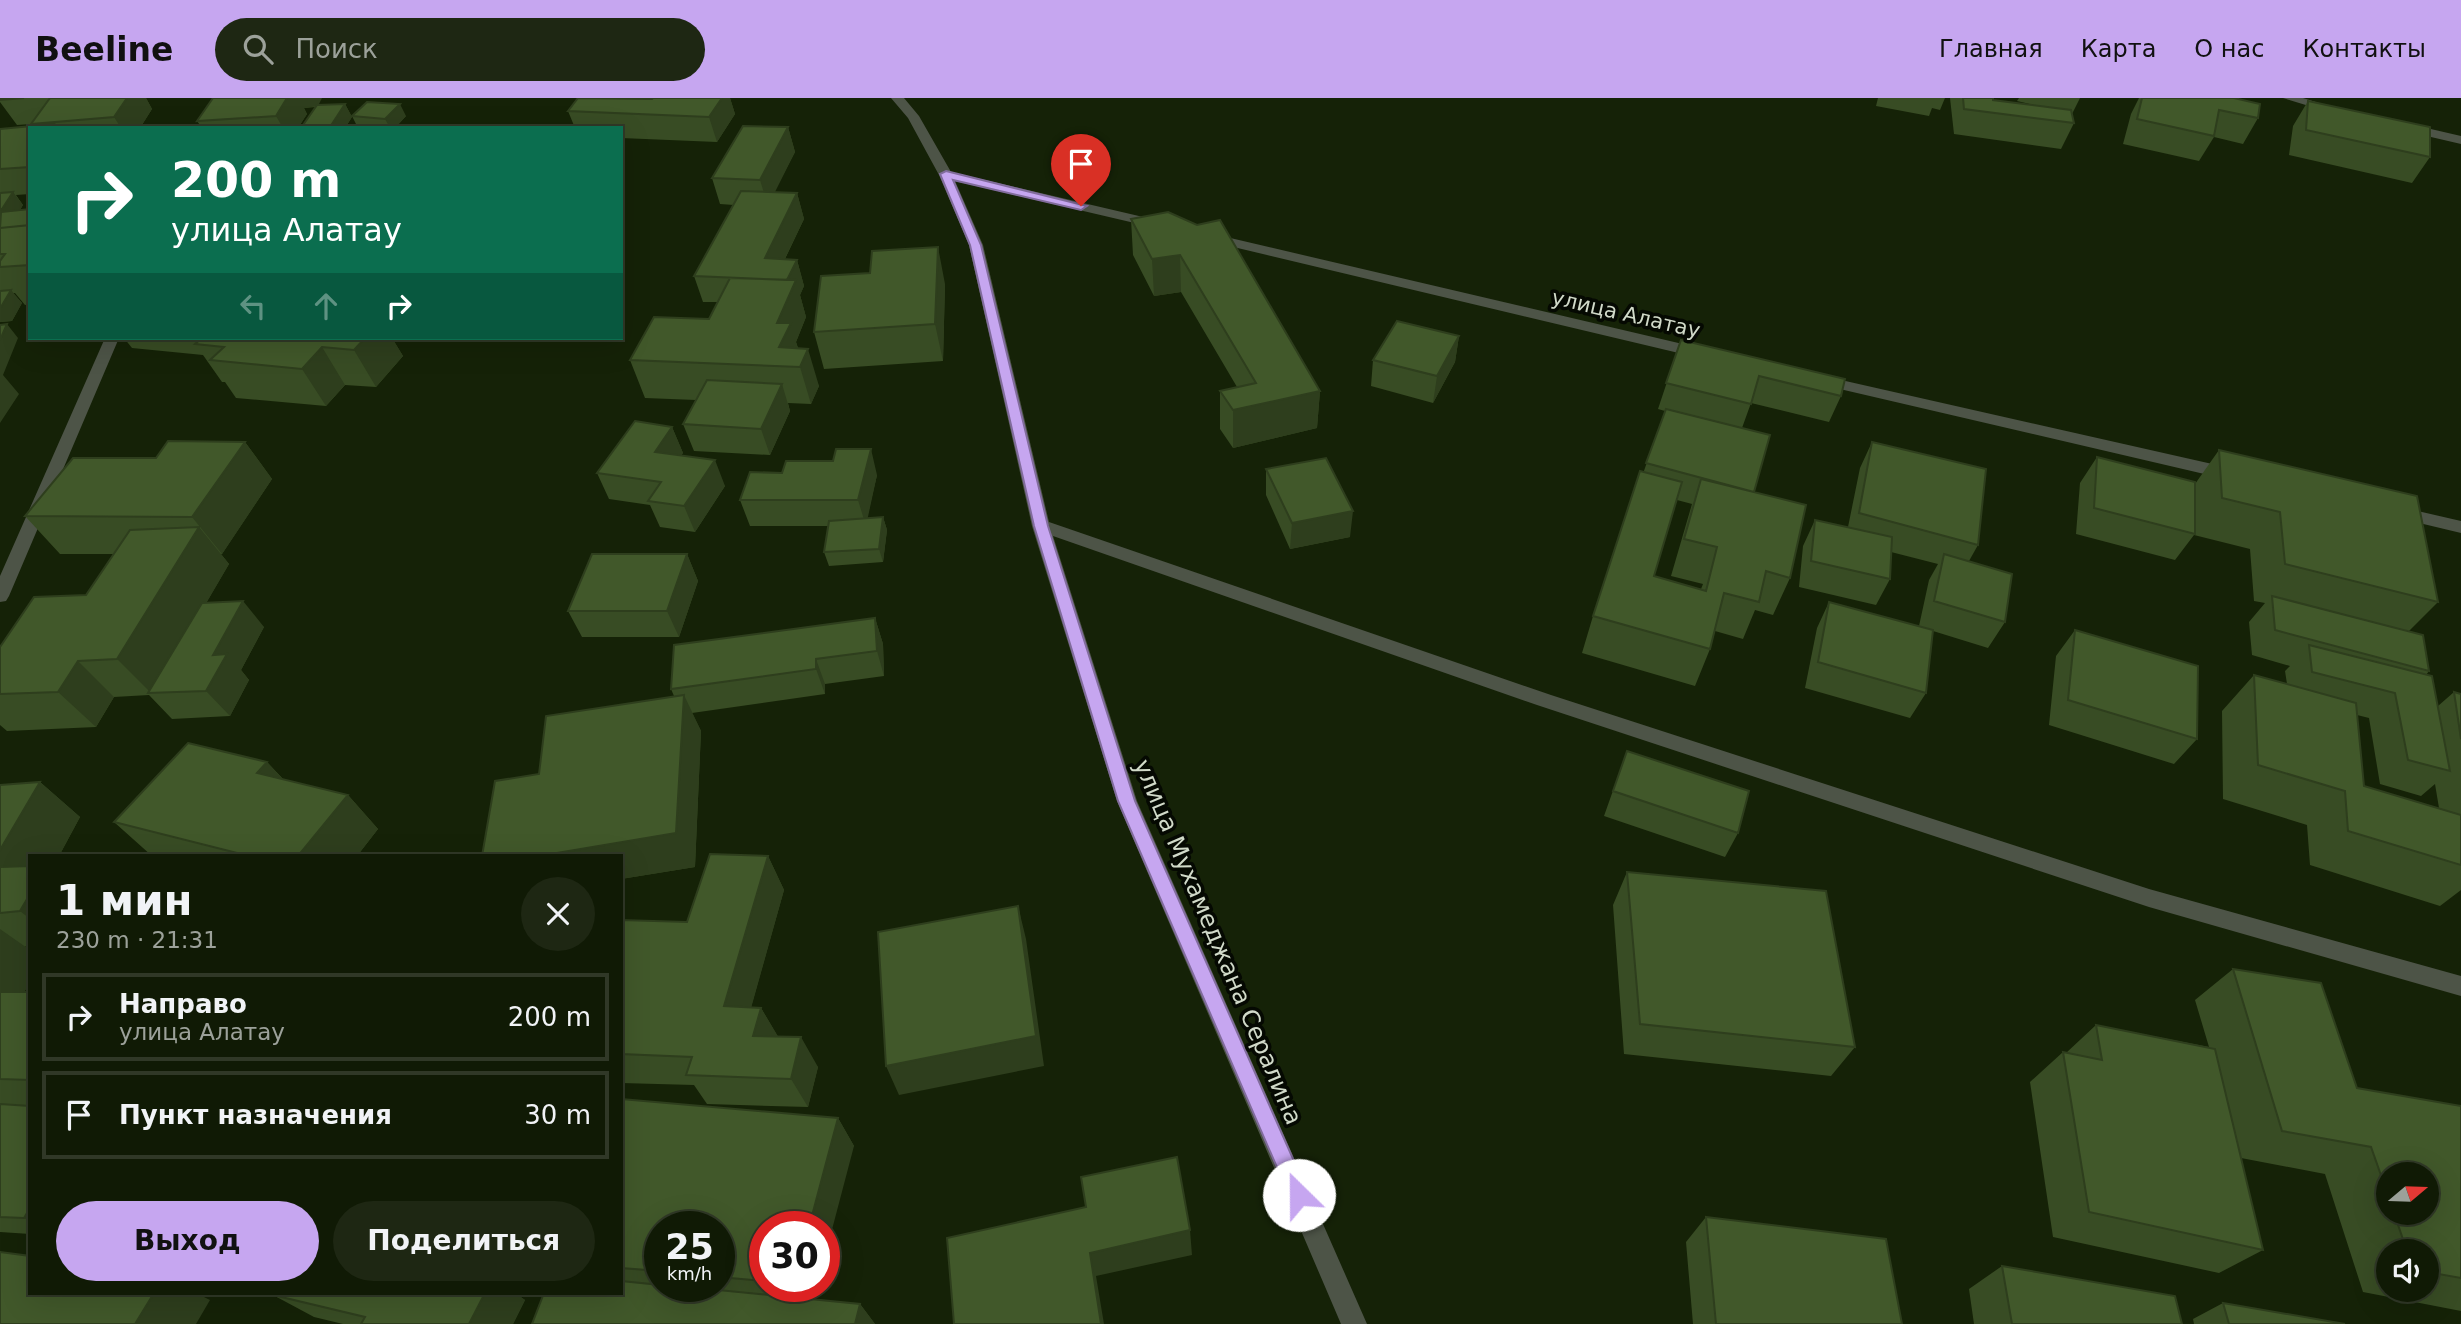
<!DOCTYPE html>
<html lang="ru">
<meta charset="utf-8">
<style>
body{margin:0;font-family:"DejaVu Sans",sans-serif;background:#1e2713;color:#f1f3f6;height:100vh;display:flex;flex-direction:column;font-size:26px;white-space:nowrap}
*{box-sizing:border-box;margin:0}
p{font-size:23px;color:#9ca19a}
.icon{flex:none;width:38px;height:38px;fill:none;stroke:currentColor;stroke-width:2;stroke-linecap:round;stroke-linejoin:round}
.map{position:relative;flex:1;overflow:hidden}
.panel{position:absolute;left:28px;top:756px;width:595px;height:441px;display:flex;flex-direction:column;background:#101a05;border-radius:0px;box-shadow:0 7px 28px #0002,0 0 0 2px #303827}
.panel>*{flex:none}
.top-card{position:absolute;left:28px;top:28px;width:595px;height:214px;border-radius:0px;box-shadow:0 7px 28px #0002,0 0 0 2px #303827;background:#0b6e4f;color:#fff;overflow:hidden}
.needle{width:46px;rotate:71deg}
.controls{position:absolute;left:2376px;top:1064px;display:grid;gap:14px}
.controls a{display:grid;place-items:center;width:63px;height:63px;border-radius:50%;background:#101a05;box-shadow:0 7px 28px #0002,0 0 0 2px #303827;font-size:35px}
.speed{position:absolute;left:644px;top:1113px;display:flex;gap:14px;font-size:35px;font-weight:700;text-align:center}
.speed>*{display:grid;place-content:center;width:91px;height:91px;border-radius:50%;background:#101a05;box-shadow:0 7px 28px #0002,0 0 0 2px #303827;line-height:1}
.speed small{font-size:18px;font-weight:400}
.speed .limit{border:10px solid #d22;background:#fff;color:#111}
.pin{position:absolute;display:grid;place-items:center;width:60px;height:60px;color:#fff;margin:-72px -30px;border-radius:50% 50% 50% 0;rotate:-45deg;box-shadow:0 0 7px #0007}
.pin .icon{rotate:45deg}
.me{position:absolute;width:77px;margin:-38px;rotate:337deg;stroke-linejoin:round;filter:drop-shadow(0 0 5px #0008)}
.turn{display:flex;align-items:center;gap:24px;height:147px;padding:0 28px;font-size:32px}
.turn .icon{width:91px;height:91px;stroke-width:2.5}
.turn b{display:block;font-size:49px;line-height:60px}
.lanes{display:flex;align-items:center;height:66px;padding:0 28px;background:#0003;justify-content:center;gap:35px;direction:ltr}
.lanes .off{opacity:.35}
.round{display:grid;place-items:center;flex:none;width:74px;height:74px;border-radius:37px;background:#1e2713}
.summary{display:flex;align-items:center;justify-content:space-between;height:119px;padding:0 28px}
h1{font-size:42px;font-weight:600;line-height:52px}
.primary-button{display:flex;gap:14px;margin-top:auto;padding:14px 28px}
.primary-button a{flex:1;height:80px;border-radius:42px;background:#c6a6f0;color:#111;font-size:28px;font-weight:600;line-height:80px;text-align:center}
.primary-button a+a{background:#1e2713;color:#f1f3f6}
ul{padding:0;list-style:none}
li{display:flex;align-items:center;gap:21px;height:88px;margin:0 14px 10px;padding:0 14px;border:4px solid #303827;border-radius:0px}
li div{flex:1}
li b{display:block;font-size:26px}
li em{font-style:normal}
header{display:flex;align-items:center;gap:42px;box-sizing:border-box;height:98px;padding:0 35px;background:#c6a6f0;color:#111}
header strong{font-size:33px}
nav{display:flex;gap:38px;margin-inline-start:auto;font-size:24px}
.search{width:490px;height:63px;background:#1e2713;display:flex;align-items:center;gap:18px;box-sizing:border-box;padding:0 24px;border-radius:38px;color:#9ca19a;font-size:26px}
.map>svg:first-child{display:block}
</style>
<header>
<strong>Beeline</strong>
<div class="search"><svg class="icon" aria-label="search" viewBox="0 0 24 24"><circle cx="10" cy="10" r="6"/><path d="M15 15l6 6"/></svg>Поиск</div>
<nav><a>Главная</a><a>Карта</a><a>О нас</a><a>Контакты</a></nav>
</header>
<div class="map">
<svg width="2461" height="1226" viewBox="0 0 2461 1226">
<rect width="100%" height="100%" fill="#152207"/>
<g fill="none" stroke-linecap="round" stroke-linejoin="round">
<!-- minor -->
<path fill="#4d5447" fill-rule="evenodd" d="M891,0H904L919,18L951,74L1156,122L1163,126L1156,130L955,83L983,147L1049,424L1551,597L2149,791L2461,878V898L2149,809L1537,607L1053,438L1137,703L1367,1226H1341L1117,703L1032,428L969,147L939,77L908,20Z
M2283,0H2303L2338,11L2332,15Z
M2405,25L2461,38V46L2401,32L2399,29Z
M1209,135L1704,251L1712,256L1704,261L1204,142V136Z
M105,240H119L9,498L6,503L0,504V478Z
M1819,277L2230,370L2238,376L2230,382L1814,285L1811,282L1814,279Z
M2396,408L2461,423V435L2390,418L2388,414L2390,410Z"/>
</g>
<!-- wall -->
<path fill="#384c24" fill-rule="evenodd" d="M0,0H146L152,11L140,30H30V96L16,97L23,107L20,112L30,111V206L25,207L15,195H13L22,205L12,223L0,224V31L32,28L31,26L17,27L0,4Z
M578,0H730L735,16L717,44L621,40V30H575L568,13Z
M1878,0H1945L1940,12L1932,10L1929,18L1876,8Z
M1950,0H1993V2L2034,7L2017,3L2019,0H2080L2072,16L2074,25L2061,51L1954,36Z
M2139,0H2234L2258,20L2243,46L2214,39L2199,63L2123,46L2131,16Z
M2308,3L2430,59L2412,85L2289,57L2293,28Z
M345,6L352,19L345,30H301L316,9L304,10L307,16L298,30H202L197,23L319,7Z
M352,18H406L395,30H358Z
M788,29L795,54L774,94L797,95L804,121L785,161L797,162L804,188L800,197L806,219L796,244L798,250L819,288L811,306L788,305L790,313L770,357L694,353L683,326L696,302L645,300L630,262L709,221L718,204H703L694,178L734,107L720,106L712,80Z
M1168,114L1320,293L1317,330L1233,350L1220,331V293L1237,289L1181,194L1154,198L1133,157L1131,121Z
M945,186L943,263L824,271L814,234Z
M1459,238L1455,264L1433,305L1371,288L1373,262Z
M124,240H392L403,258L376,289L345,287L326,308L236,300L225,284H222L203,257L132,250Z
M1681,242L1841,298L1829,324L1751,305L1742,330L1754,394L1790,480L1773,517L1755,512L1743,541L1715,533L1710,551L1695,588L1582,555L1593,518L1665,313L1658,311ZM1677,402L1692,406L1671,478L1703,486L1701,491L1654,478Z
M672,329L683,355L681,357L725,388L695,434L660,429L650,407L609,401L597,375Z
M245,344L272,381L222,456H221L229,466L206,505L264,529L241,572L249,582L230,618L172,621L149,597L114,599L96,629L7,633L0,627V549L86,497L114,456H60L25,418L156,360Z
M1872,344L1978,447L1969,463L2005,524L1988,550L1933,533L1926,595L1910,620L1805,590L1817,530L1829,504L1919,528L1929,482L1938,466L1891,454L1890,481L1876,507L1799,489L1803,448L1815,422L1848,429L1860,370Z
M2219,352L2438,504L2408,534L2429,573L2426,577L2438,608L2454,594L2461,596V792L2440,808L2310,767L2307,727L2223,701L2222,613L2254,577L2287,586L2285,573L2290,568L2252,557L2249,524L2265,505L2254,503L2250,451L2194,437L2175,462L2076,436L2080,385L2097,359L2195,386ZM2357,617L2369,620L2380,686L2421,698L2435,686L2439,710L2364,688Z
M1266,371L1350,439L1290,451L1266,397Z
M877,377L867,420L883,419L887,432L883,464L829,468L824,454L828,428H750L740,402Z
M687,456L698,483L679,539H582L568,513Z
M875,520L883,546L884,578L825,586V596L692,615L701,633L695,769L621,781V758L539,676L674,598L671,591Z
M2075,532L2197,641L2174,666L2049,627L2056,558Z
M1627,653L1738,735L1725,759L1604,718Z
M267,664L284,682L348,697L378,731L357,758H152L114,724Z
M40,684L80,719L59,758H30V848H25L30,852V885L24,894H30V1136L0,1134V687Z
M768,758L784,792L751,909L761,910L778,939L818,969L808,1009L707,1006L694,987L621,985V822L687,824Z
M1627,774L1855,949L1831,978L1624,956L1613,807Z
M2233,871L2357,990L2461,1008V1213L2363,1194L2325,1076L2241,1060L2263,1152L2219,1175L2053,1139L2030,984L2063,954L2066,955L2096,927L2209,949L2195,902ZM2389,1076L2427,1115H2389ZM2389,1153H2427V1192H2389Z
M621,1001L838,1020L854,1048L765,1129V1188H818L814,1201L860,1206L875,1226H532L621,1195ZM660,1129H719V1188H660Z
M1706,1119L1902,1226H1693L1686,1144Z
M2002,1168L2182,1226H1974L1969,1191Z
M274,1195H515L525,1202L513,1226H343L314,1219L273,1197Z
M2223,1205L2345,1226H2194L2193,1221Z"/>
<!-- shaded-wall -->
<path fill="#2e3e1d" d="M127,0H146L152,11L140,30H121L114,19Z
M254,0H322L318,8L304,10L307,16L298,30H283L276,18Z
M722,0H730L735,16L717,44L709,19Z
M345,6L352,19L345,30H330Z
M400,6L406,18L395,30H390L385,21Z
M788,29L795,54L768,108L760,82Z
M13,94L23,107L12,124L0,126V111Z
M797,95L804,121L775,181L765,160Z
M938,149L945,186L943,263L935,226Z
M1180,157L1181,194L1154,198L1152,161Z
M797,162L804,188L800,197L806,219L796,244L802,263L779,249L777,225L787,182Z
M11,192L22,205L12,223L0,224V209Z
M7,226L18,240L3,277L19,296L0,325V242Z
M1459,238L1455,264L1433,305L1437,278Z
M365,240H392L403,258L376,289L354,252Z
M322,249L345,287L326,308L302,271Z
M808,251L819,288L811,306L800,269Z
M782,286L790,313L770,357L761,331Z
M1320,293L1317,330L1233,350V312Z
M672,329L683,355L666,380L655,354Z
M245,344L272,381L222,456L192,419Z
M871,351L877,377L866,428L858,402Z
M715,362L725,388L695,434L684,408Z
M1353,413L1350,439L1290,451L1292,425Z
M883,419L887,432L883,464L879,451Z
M199,429L229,466L154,595H151L117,561Z
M687,456L698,483L679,539L667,513Z
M243,503L264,529L241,572L249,582L230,618L206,593L213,557Z
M875,520L883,546L884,578L877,553Z
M816,561L825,586V596L816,571Z
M78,563L114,599L96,629L58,594Z
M684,597L701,633L695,769L621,781V758H539Z
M267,664L299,699L257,675Z
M40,684L80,719L59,758H30V821L20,813L0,778V752Z
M348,697L378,731L357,758H298Z
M768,758L784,792L743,939L724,908Z
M1018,808L1026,841L1044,968L899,997L886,968Z
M0,831L30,852V885L5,925L0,921Z
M761,910L779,940L753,938Z
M801,939L818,969L808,1009L791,981Z
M838,1020L854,1048L824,1162V1129H809Z
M30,1110V1123L24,1120Z
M1190,1132L1192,1157L1096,1178L1104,1226H1101L1090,1155Z
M796,1188H818L812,1208Z
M154,1195H196L210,1202L196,1226H135Z
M485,1195H515L525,1202L513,1226H469Z
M860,1206L875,1226H855Z"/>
<!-- building -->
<path fill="#41582a" stroke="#2e3e1d" stroke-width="2" d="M0,0H24L0,2Z
M50,0H127L114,19L31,26Z
M213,0H287L276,18L197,23Z
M578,0L652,1L653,0H722L709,19L568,13Z
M1963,0H1993V2L2071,12L2074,25L1964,11Z
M2142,0H2234L2260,6L2258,20L2219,12L2214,38L2137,21Z
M2308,3L2430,29V59L2306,32Z
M367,4L400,6L385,21L352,18Z
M345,6L330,29L301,30L317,7Z
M54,26L52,30H30V69L0,71V31Z
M108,28L107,30H88Z
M743,28L788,29L760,82L712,80Z
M741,93L797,95L765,160L797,162L787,182L694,178Z
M13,94L2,111H0V95Z
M30,111V127L0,130L1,114Z
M1168,114L1197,127L1220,122L1320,293L1233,312L1220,293L1256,285L1180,157L1152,161L1131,121Z
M30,127V167L0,169V163L5,156H0V130Z
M938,149L935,226L814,234L821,178L870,175L872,153Z
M730,180L796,182L777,225H791L779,249L808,251L800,269L630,262L654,219L709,221Z
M11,192L1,209H0V193Z
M1397,223L1459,238L1437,278L1373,262Z
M7,226L0,242V227Z
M202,240H365L354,252L322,249L302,271L210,262L224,249L195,246Z
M1681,242L1845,281L1841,298L1759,278L1751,306L1666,285Z
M707,282L782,286L761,331L683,326Z
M1666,311L1770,337L1754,394L1646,365Z
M635,323L672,329L655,354L715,362L684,408L648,403L661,384L597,375Z
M168,343L245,344L192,419L25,418L73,360H156Z
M1872,344L1986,371L1978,447L1859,415Z
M836,351H871L858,402H740L750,374L782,375L786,363H833Z
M2219,352L2417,398L2438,504L2285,466L2280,414L2222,400Z
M2097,359L2195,384V436L2094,410Z
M1326,360L1353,413L1292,425L1266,371Z
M1640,373L1682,384L1654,478L1706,493L1717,449L1684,441L1701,381L1806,407L1790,480L1766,473L1759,504L1724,495L1710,551L1593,518Z
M883,419L879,451L824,454L829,423Z
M1815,422L1892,439L1890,481L1811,463Z
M199,429L117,561L78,563L58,594L0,596V549L34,499L86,497L130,432Z
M592,456H687L667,513H568Z
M1944,456L2012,476L2005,524L1934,503Z
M2272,498L2423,537L2429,573L2275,532Z
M243,503L213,557L227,556L206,593L148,595L202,505Z
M1829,504L1933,532L1926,595L1818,564Z
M875,520L877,553L816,561V571L671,591L674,547Z
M2075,532L2198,568L2197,641L2068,602Z
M2309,547L2432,578L2450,673L2408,662L2395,595L2312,574Z
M2254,577L2356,605L2364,688L2461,717V767L2348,733L2345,693L2258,667Z
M2454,594L2461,596V641Z
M684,597L676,735L539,758H482L495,683L539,676L546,618Z
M188,645L267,664L257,675L348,697L298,758H249L114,724Z
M1627,653L1749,693L1738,735L1613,693Z
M40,684L0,752V687Z
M710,756L768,758L724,908L761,910L753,938L801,939L791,981L686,977L692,959L621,956V822L687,824Z
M30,768V796L20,813L0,815V769Z
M1627,774L1826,793L1855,949L1640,926Z
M1018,808L1036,938L886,968L878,834Z
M2233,871L2321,885L2357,990L2461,1008V1180L2427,1174V1153H2407L2394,1115H2427V1076H2389V1100L2371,1049L2282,1033Z
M0,894H30V982L0,981Z
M2096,927L2215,951L2263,1152L2089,1114L2063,954L2102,962Z
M621,1001L838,1020L809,1129H765V1183L719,1179V1129H660V1173L621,1170Z
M0,1006L30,1008V1110L24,1120L0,1119Z
M1177,1059L1190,1132L1090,1155L1101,1226H954L947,1140L1086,1109L1081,1079Z
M1706,1119L1886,1141L1902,1226H1716Z
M0,1154L30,1158V1195H154L135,1226H0Z
M2002,1168L2175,1198L2182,1226H2012Z
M621,1183L660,1187V1188H677L860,1206L855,1226H532L544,1195H621Z
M274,1195H485L469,1226H361L365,1219L273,1197Z
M2223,1205L2345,1226H2229Z"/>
<!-- route -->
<path fill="#c6a6f0" stroke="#816c9c" stroke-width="2" d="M946,73L1087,108L1081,112L953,82L981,147L1048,428L1135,703L1309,1097L1306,1104L1299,1107L1292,1104L1118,703L1034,428L970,147L940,76Z"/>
<g text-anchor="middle" stroke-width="7" stroke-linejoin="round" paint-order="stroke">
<!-- far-street labels -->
<g font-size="21" fill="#d1dac9" stroke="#050902">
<text transform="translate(1626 216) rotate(13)" y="7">улица Алатау</text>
</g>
<!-- street labels -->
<g font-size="24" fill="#d1dac9" stroke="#050902">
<text transform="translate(1218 844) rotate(67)" y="8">улица Мухамеджана Сералина</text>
</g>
</g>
</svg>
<div class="controls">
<a><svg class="needle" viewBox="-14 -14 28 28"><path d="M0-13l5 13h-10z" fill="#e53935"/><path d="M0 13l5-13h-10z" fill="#9ca19a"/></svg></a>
<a><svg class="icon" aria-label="sound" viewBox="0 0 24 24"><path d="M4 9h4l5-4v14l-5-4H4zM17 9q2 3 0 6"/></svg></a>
</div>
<div class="speed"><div>25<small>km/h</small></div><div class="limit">30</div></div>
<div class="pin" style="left:1081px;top:108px;background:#d93025"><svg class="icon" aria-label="arrive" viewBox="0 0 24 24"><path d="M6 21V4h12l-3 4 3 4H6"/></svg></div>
<svg class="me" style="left:1299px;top:1097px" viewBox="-20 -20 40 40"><circle r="19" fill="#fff"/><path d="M0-13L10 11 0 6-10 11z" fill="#c6a6f0"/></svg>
<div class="top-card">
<div class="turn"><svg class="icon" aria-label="right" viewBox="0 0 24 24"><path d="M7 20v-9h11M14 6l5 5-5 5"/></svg><div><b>200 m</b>улица Алатау</div></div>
<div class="lanes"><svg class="icon off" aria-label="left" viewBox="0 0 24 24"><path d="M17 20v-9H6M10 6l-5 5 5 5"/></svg><svg class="icon off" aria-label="ahead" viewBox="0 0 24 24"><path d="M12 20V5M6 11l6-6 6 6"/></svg><svg class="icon" aria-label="right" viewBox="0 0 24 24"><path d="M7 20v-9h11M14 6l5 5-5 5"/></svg></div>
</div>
<section class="panel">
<div class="summary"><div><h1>1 мин</h1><p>230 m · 21:31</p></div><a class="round"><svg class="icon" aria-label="close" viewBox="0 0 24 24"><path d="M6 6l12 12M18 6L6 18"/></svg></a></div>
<ul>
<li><svg class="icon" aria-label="right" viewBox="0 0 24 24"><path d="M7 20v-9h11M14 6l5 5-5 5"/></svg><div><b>Направо</b><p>улица Алатау</p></div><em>200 m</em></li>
<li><svg class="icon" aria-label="arrive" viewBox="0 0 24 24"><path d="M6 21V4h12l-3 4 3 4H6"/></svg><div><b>Пункт назначения</b></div><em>30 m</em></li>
</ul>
<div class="primary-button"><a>Выход</a><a>Поделиться</a></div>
</section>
</div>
